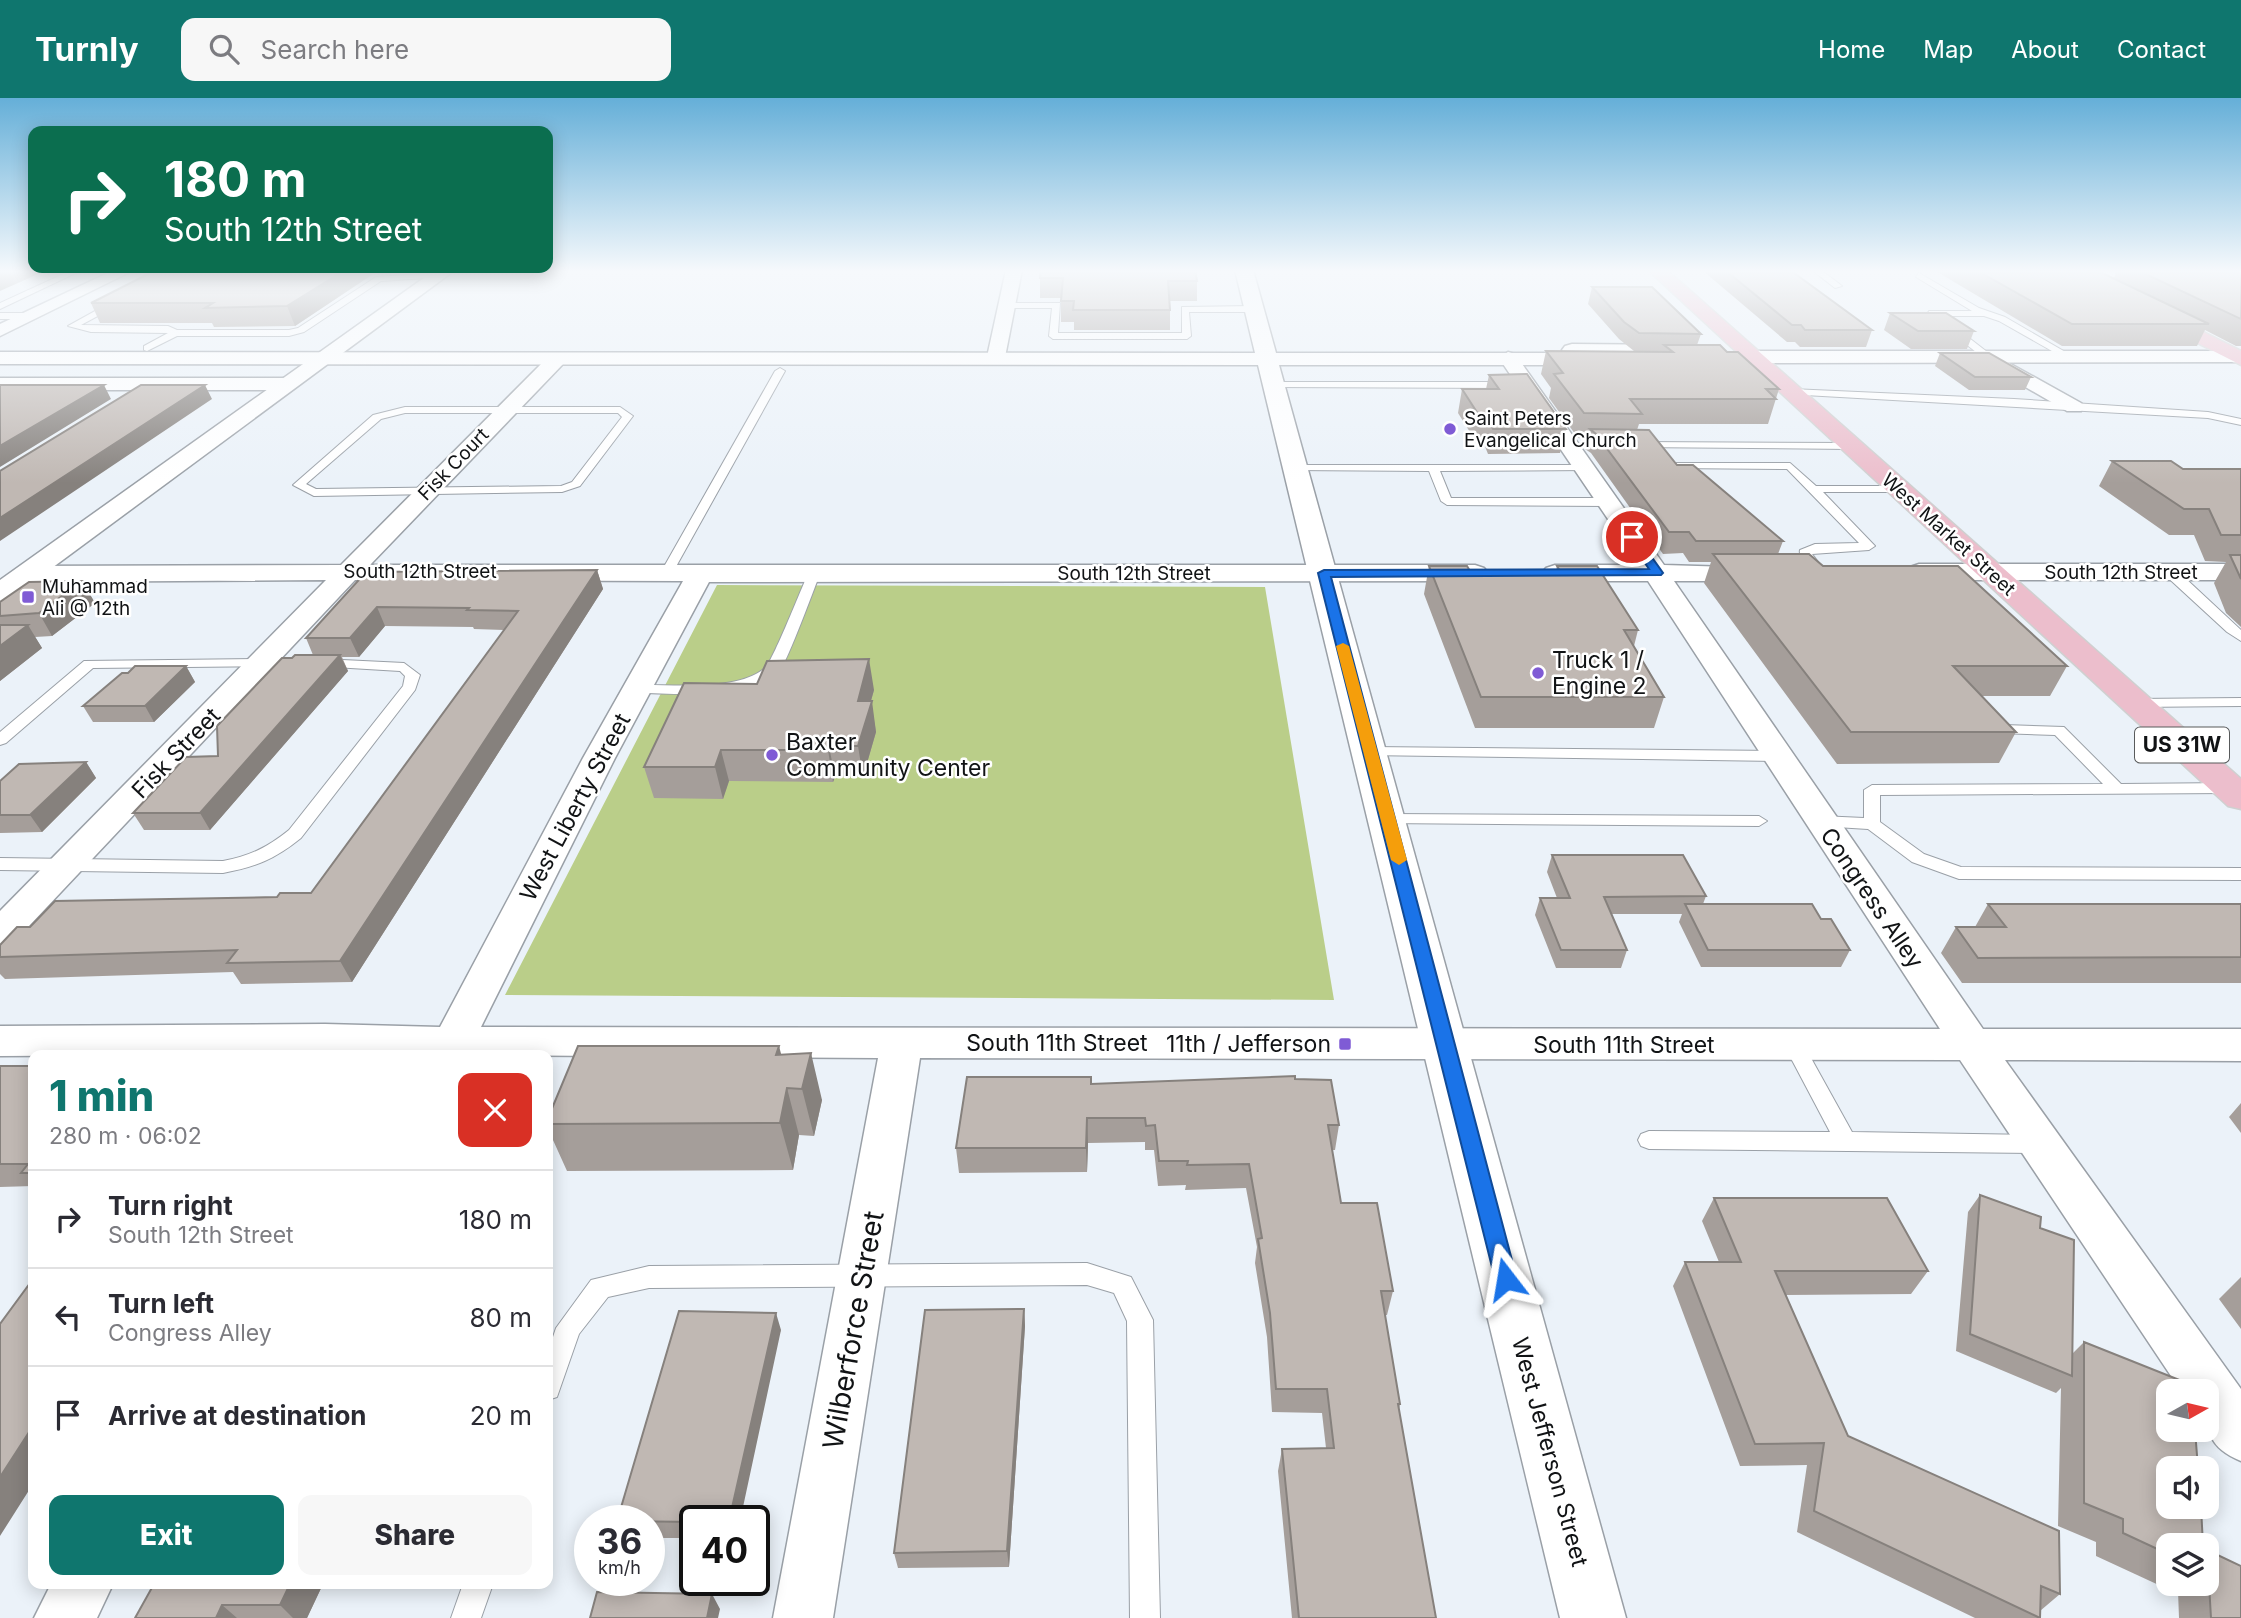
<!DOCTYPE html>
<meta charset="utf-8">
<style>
body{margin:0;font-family:Inter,sans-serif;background:#f7f7f7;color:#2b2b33;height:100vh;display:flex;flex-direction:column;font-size:26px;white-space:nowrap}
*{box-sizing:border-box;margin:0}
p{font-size:23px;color:#7c7c81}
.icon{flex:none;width:38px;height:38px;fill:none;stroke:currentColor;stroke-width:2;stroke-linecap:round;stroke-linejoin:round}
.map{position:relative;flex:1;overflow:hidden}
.side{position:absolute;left:28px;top:952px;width:525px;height:539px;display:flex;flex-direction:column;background:#fff;border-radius:14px;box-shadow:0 4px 18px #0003}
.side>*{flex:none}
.guide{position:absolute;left:28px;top:28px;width:525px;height:147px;border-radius:14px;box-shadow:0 4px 18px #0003;background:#0b6e4f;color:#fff;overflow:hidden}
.needle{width:46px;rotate:82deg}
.fabs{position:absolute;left:2156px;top:1281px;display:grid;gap:14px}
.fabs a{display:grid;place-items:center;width:63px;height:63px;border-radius:14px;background:#fff;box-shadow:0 4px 18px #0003;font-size:35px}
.speed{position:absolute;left:574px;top:1407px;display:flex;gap:14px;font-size:35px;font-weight:700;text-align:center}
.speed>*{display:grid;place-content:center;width:91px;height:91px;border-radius:50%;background:#fff;box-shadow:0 4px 18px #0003;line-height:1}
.speed small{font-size:18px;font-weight:400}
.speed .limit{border:4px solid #111;border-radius:10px;background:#fff;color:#111}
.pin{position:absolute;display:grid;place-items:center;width:60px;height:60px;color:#fff;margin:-30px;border:4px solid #fff;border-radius:50%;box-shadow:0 2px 7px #0007}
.me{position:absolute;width:77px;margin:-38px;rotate:346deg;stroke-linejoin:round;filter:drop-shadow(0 0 5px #0008)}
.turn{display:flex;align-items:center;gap:24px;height:147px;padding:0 21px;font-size:32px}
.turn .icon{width:91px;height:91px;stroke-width:2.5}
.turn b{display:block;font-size:49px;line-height:60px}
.round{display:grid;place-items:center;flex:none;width:74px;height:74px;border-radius:14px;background:#f7f7f7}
.overview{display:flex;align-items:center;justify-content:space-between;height:119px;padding:0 21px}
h1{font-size:42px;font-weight:800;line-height:52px;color:#0f766e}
.action{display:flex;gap:14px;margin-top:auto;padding:14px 21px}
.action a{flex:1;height:80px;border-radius:14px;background:#0f766e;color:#fff;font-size:28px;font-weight:800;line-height:80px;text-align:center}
.action a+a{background:#f7f7f7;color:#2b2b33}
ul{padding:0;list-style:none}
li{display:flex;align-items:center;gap:21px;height:98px;padding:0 21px;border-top:2px solid #e1e1e2}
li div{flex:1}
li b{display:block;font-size:26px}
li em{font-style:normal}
header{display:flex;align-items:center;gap:42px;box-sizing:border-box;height:98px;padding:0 35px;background:#0f766e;color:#fff}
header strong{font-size:33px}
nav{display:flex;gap:38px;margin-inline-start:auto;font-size:24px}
.search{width:490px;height:63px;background:#f7f7f7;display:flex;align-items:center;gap:18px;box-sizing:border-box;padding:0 24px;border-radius:14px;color:#7c7c81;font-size:26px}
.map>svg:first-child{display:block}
</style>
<header>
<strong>Turnly</strong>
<div class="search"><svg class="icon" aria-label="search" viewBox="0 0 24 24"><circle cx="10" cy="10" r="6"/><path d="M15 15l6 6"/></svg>Search here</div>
<nav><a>Home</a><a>Map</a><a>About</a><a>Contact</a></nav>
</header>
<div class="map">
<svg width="2241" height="1520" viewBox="0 0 2241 1520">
<rect width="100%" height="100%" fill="#ebf2f9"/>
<!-- green -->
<path fill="#bace89" d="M368,253H968L835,257L362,255Z
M717,487L1265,489L1334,902L505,897Z"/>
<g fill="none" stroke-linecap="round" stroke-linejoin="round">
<defs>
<path id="service" d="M72,172H82L0,211V205Z
M1812,172H1821L1842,188L1835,190Z
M438,175L441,179L381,183L304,234L289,238H177L147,253L144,252V248L168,235L91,234L68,228L115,202L118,207L81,227L168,228L177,232H289L298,230L376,179Z
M1919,175L1979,210L2005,219L2074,259L2066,261L1999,223L1984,218H1926L1929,213H1972L1916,179Z
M1004,205H1060L1058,235H1182V209L1254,208L1258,211L1254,214H1189L1191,238L1187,241H1053L1049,238L1052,210H1007Z
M0,215H31L35,218L31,221H0Z
M1949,229H1955L1991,257V261H1985L1949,233Z
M780,270L785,273L673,474L667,478L662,477L661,474L775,273Z
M1274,284H1508L1513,287L1508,290L1271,289V285Z
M1791,291L2014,301L2208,314L2241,321V327L2208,320L1787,296V292Z
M620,309L633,318L580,388L562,394L314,398L293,387L373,317L405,309ZM405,315H618L622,319L572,384L561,388L316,391L306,386L381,321Z
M1638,344L1851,345L1856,348L1851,351L1634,349L1633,347Z
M1677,365H1790L1816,388H1899L1905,391L1899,394H1823L1875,448L1869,452L1812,456L1825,473L1819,477C1811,475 1798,459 1800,452L1815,446L1859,445L1787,371L1673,370L1671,368Z
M1296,367H1585L1589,368V372L1440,373L1451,400H1608L1614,404L1608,408L1447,407L1441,403L1429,373L1292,372V368Z
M2170,470L2184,479L2241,532V543L2227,534L2165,477L2164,474Z
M814,472L820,476C813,493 787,566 778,575C750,603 674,595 637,595L630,591L637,587C671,586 738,594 765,570C773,563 801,491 808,476Z
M266,561L273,565L271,568L93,570L6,645L0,647V634L84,563Z
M322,561L404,565L420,577L415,592L301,740C275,761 256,769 223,775L0,772V760L223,763C250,758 268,749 289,732L403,588L405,578L400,573L317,568L315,565Z
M2241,600V608L2135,609L2128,605L2135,601Z
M2004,627L2064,629L2121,686L2230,685L2238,690L2230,695L1880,697V724L1924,756L1961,769L2241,770V782L1959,781L1912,764L1868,731L1820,728L1812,723L1820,718L1864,720V692L1872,687L2103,686L2055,637L1999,635L1996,632Z
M1371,649L1777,653L1785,658L1777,663L1365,657L1363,654Z
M1388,716L1759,718L1767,723L1759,728L1382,725L1380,721Z
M1794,939L1801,942L1852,1034L2038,1037L2046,1040L2049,1046L2046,1052L2038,1055L1649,1051L1641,1048L1638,1042L1641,1036L1649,1033L1830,1034L1784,947L1787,942Z
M1087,1165L1131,1179L1153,1222L1160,1520H1130L1127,1223L1114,1195L1087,1187L649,1190L608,1199L579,1236L557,1299L548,1302V1254L556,1230L591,1182L649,1168Z
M463,1486H493L481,1520H451Z"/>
<path id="minor" d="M114,172H134L0,238V226Z
M1006,172H1022L1005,259L996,265L987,259Z
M1508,254L1515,256L1664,467L1764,470L1768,475L1764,480L1755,483H1674L1983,931H2241V963L2005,962L2241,1291V1363C2204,1348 2207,1329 2207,1293H2181L1960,962L920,960L833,1520H773L878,960L325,956L0,958V928L325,926L440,929L583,660L683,483L355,482L13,845L0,849V813L326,482L27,484L18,481L14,476L18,471L27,468L341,467L550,257L557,255L566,261L564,265L370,467H1475L1484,470L1488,475L1484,480L1475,483L709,484L615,660L481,929L1940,931L1648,483H1555L1546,480L1542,475L1546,470L1555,467H1639L1499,260Z
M1989,254L2081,305L2084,309L2081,313H2067L1982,264L1980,260Z
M0,280H289L299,286L289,292H0Z
M1919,466H2241V482H1919L1910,479L1906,474L1910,469Z
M51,1486H113L97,1520H34Z"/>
<path id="tertiary" d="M1235,172H1253L1276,255H1564L1562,252L1565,248L1572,246L1687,247L1694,249L1697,253L1694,257L1687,259L1607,258L1608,261L1605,265L1598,267H1279L1626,1520H1560L1258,267L0,266V254L1255,255Z
M1751,253H2237L2241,254V264L1751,265L1707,266L1704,262L1707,258Z"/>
<path id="secondary" d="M435,172H455L10,501L0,504V482Z"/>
<path id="primary" d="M1648,172H1667L2241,681V711L2228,708Z
M2058,172H2080L2241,253V267L2061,176Z"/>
</defs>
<!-- service casing -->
<use href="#service" stroke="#9aa0a7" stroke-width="2"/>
<!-- minor casing -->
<use href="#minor" stroke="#9aa0a7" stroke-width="3"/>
<!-- tertiary casing -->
<use href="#tertiary" stroke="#9aa0a7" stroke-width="3"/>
<!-- secondary casing -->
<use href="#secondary" stroke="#9aa0a7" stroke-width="3"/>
<!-- primary casing -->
<use href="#primary" stroke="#cfd0d0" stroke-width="3"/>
<!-- service -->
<use href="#service" fill="#fff" fill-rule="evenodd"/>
<!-- minor -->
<use href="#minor" fill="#fff" fill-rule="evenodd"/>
<!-- tertiary -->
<use href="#tertiary" fill="#fff" fill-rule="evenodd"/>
<!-- secondary -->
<use href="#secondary" fill="#fff" fill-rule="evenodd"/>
<!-- primary -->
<use href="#primary" fill="#ecbecc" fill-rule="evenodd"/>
</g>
<!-- wall -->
<path fill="#a59e9a" d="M379,172L295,228L214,229L212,225H100L91,205Z
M1702,172H1790L1872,232L1866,249H1800L1795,244H1787Z
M1934,172H2096L2114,180L2117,172H2241V248H2236L2205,232L2197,248H2062Z
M1040,180L1197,183V203H1170V232H1074V224H1061V200H1040Z
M1592,189L1701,236L1697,247L1727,254L1779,291L1768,326H1639L1637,332L1677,367L1783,443L1778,456L1823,468L2067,568L2050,598H1982L2016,634L1999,665L1837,666L1704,485L1711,464H1689L1683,455L1663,456L1591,355L1585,351L1588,341L1578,340L1549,300L1551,290L1541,276L1546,253L1662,254L1634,253L1619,241L1588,206Z
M1890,215L1974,233L1967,251H1911L1884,232Z
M1940,255L2031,279L2025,292H1969L1935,268Z
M1489,277L1566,331L1560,355L1488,356L1484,346L1478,347L1458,315L1462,291H1486Z
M2112,363L2183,371H2241V529L2226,515L2214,485L2226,464L2205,463L2194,437H2169L2099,388Z
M1429,468L1470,473H1556L1557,468L1638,532L1634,548L1664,599L1654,630H1475L1424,496Z
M597,472L603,491L352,884L241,886L233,874L5,881L0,876V847L30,829L311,795L504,532L474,531L473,529L385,528L359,559H342L348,573L210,732H144L133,715L218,658L292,560L313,557L306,540L366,474Z
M82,483L95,505L52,538L35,539L42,550L0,583V504Z
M186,568L195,584L154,624H93L83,608Z
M874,592L871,603L876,634L863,679H835L833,684L729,683L723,701L654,700L644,669Z
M86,664L96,680L42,734L0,735V683Z
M1552,757L1706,798L1703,806L1821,821L1850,852L1841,869H1701L1679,824L1682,816H1611L1627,852L1621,870H1556L1535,817L1540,800H1557L1547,774Z
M1988,806H2241V885H1962L1941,855L1956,829H1975Z
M781,956L822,1002L814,1038L799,1037L793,1072L567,1073L548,1031V1020Z
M0,968H33V1088L0,1089Z
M1295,981L1339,1027L1335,1052H1332L1341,1105L1393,1193L1387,1217H1385L1400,1306L1399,1311L1436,1520H1292L1278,1373L1282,1351L1326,1350L1322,1315L1272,1314L1267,1239L1255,1165L1257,1149L1246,1090L1185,1092L1186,1087L1158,1088L1154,1052H1145V1044L1088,1045L1087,1074L959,1075L956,1050L1091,986Z
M2241,1005V1035L2229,1019Z
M1980,1097L2040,1130L2072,1256L2084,1244L2168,1447V1486H2207V1452L2241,1520H2179L2178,1493L2176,1495L2096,1458V1444L2058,1428L2061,1290L2056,1295L1956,1253L1968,1114Z
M1714,1100L1928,1173L1911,1196L1786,1197L1848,1338L2060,1496L2040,1513V1520H1975L1797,1434L1807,1367L1740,1368L1673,1188L1685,1164H1719L1702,1123Z
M2241,1179V1231L2219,1201Z
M1024,1211L1025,1228L1009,1469L898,1470L894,1455Z
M781,1232L695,1423V1440H649V1423Z
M323,1486L307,1520H135Z"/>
<!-- shaded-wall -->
<path fill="#86817d" d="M0,172H47L0,193Z
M345,172H379L295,228L287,208Z
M104,287L111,301L0,369V348Z
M205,287L212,301L0,443V420Z
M597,472L603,491L352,884L340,863Z
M82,483L95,505L52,538L39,515Z
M377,509L385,528L359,559L350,540Z
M28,527L42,550L0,583V548Z
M340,557L348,573L210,732L200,715Z
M869,561L874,592L864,627L872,603L876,634L863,679L858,648V603Z
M186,568L195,584L154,624L145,608Z
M829,648L835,679L833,684L828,652Z
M721,652L729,683L723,701L715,669Z
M86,664L96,680L42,734L30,717Z
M779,948L790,990H787L799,1037L793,1072L780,1025L776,957Z
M811,955L822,1002L814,1038L802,991Z
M1087,1020L1088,1045L1087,1074L1086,1050Z
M1024,1211L1025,1228L1009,1469L1007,1453Z
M776,1215L781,1232L740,1423H729Z
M33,1328V1386L0,1438V1379Z
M290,1486H323L307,1520H293L280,1507Z
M712,1496L720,1511L718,1520H707Z
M222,1507L237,1520H216Z"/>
<!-- building -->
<path fill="#c0b8b3" stroke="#86817d" stroke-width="2" d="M156,172H345L287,208L205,210L213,205H91Z
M1041,172H1195L1197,183H1168L1170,212H1073L1074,203H1061L1063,180H1040Z
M1725,172H1790L1872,232H1805L1801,227H1792Z
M1976,172H2096L2209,226H2072Z
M2137,172H2241V221Z
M1592,189H1652L1701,236L1639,235L1624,224Z
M1890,215H1946L1974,233H1918Z
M1664,247H1720L1727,254H1738L1779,291H1766L1776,301H1630L1642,316L1584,315L1554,276L1563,275L1546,253L1673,254Z
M1940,255H1989L2031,279H1975Z
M1527,276L1566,331H1493L1488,322H1482L1462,291H1499L1489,277Z
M0,287H104L0,348Z
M141,287H205L0,420V373Z
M1590,331L1649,332L1677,367H1693L1783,443H1696L1689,434H1669L1596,336Z
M2112,363H2171L2183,371H2241V437H2221L2209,411H2184Z
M1713,456H1809L1823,468H1958L2067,568H1953L2016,634H1851Z
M2230,457H2241V481Z
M1429,468H1467L1470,473H1560L1557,468H1597L1638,532H1624L1664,599H1481Z
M597,472L340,863L227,865L237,852L0,859V847L17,829H30L55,803L277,799L280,795H311L518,513L467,512L469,510L377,509L350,540H306L366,474Z
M82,483L39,515L0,518V504L29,484Z
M0,527H28L0,548Z
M295,557H340L200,715H133L186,659L218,658L217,628L282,560H292Z
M869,561L858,603H872L858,648H829L828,652H721L715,669H644L684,585L757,586L767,563Z
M135,568H186L145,608H83L122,575H128Z
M86,664L30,717H0V683L19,666Z
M1552,757H1683L1706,798L1604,799L1627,852H1561L1540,800H1570Z
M1685,806H1812L1821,821H1831L1850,852H1708Z
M1988,806H2241V859L1978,860L1956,829H2006Z
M578,948H779L776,957L811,955L802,991L787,990L780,1025L548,1026V1020Z
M0,968H33V1075H21L28,1066H0Z
M1295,978V981L1331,982L1339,1027H1328L1341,1105H1377L1393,1193H1381L1400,1306H1398L1436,1520H1299L1282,1351L1334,1350L1327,1291H1276L1270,1215L1258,1141L1262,1140L1249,1066L1187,1067L1188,1063H1159L1155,1027L1146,1028L1145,1020H1087L1086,1050H956L967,979H1091V986Z
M1980,1097L2041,1119L2040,1130L2074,1142L2072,1278L1970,1236Z
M1714,1100H1887L1928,1173H1775L1848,1338L2059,1433L2060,1496L2041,1488L2040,1520L1814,1413L1824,1345L1755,1346L1685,1164H1741Z
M33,1181V1328L0,1379V1226Z
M1024,1211L1007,1453L894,1455L925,1212Z
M679,1213L776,1215L729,1423H695V1424L617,1423Z
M2084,1244L2192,1287L2193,1293H2168V1332H2195L2198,1370H2168V1409H2201L2203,1447H2168V1456L2123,1435V1421L2084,1405Z
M2207,1452L2241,1468V1520H2211Z
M154,1486H290L280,1507H222L216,1520H135Z
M597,1494L712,1496L707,1520H590Z"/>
<!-- sky -->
<linearGradient id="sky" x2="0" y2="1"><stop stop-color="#65afd8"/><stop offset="0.45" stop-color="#f6f9fc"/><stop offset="1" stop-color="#f6f9fc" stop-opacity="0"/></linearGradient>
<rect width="2241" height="385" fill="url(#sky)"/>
<!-- route -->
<path fill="#1a73e8" stroke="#114b97" stroke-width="2" d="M1628,437H1636L1663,475L1661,477L1331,479L1517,1181L1514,1188L1506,1191L1498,1188L1495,1181L1318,475L1324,472L1649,471L1627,439Z"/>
<!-- slow -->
<path fill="#f59e0b" d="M1343,545L1349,548L1407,762L1399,767L1391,762L1336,548Z"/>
<!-- markers -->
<g fill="#7f5bd5" stroke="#fff" stroke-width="2.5">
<circle cx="1450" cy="331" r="7"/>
<rect x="21" y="492" width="14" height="14" rx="3.5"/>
<circle cx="1538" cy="575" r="7"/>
<circle cx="772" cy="657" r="7"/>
<rect x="1338" y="939" width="14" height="14" rx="3.5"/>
</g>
<g text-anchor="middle" stroke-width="5" stroke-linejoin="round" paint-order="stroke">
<!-- far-poi labels -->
<g font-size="19" fill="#111315" stroke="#fff" text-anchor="start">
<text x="1464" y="327">Saint Peters<tspan x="1464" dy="22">Evangelical Church</tspan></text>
<text x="42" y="495">Muhammad<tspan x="42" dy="22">Ali @ 12th</tspan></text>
</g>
<!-- far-street labels -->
<g font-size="19" fill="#111315" stroke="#fff">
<text transform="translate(453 366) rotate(-46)" y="7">Fisk Court</text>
<text transform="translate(1949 436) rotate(42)" y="7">West Market Street</text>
<text x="420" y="480">South 12th Street</text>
<text x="2121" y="481">South 12th Street</text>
<text x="1134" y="482">South 12th Street</text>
</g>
<!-- shield labels -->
<rect fill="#fff" stroke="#585a5b" stroke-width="2" x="2135" y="629.5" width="94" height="35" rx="5"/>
<g font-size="21" font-weight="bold" fill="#111315">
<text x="2182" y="654">US 31W</text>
</g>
<!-- poi labels -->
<g font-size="23" fill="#111315" stroke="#fff" text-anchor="start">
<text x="1552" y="570">Truck 1 /<tspan x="1552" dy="26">Engine 2</tspan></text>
<text x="786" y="652">Baxter<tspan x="786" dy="26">Community Center</tspan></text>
<text x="1331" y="954" text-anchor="end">11th / Jefferson</text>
</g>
<!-- street labels -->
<g font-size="23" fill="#111315" stroke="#fff">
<text transform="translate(176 655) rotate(-46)" y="8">Fisk Street</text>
<text transform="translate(575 709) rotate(-62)" y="8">West Liberty Street</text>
<text transform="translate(1872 800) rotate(56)" y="8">Congress Alley</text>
<text x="1057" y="953">South 11th Street</text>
<text x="1624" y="955">South 11th Street</text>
<text transform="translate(1550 1354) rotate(75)" y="8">West Jefferson Street</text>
</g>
<!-- near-street labels -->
<g font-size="28" fill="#111315" stroke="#fff">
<text transform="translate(853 1232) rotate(-80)" y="10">Wilberforce Street</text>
</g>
</g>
</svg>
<div class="fabs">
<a><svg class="needle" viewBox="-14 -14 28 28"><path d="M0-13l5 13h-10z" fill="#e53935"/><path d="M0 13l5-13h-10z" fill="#7c7c81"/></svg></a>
<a><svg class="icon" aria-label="sound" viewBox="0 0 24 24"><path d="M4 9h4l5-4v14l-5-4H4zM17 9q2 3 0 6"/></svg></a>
<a><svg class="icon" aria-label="layers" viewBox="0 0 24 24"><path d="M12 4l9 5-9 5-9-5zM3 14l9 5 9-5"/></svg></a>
</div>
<div class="speed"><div>36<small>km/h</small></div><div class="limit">40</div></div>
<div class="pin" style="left:1632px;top:439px;background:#d93025"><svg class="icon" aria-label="arrive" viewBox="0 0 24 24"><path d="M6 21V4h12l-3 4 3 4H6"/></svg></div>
<svg class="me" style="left:1506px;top:1181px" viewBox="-20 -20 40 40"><path d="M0-17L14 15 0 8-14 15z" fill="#1a73e8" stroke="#fff" stroke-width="4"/></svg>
<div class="guide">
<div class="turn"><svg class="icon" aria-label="right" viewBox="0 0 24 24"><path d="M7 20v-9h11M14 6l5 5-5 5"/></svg><div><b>180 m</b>South 12th Street</div></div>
</div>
<section class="side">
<div class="overview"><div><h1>1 min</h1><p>280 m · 06:02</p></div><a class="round" style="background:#d93025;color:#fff"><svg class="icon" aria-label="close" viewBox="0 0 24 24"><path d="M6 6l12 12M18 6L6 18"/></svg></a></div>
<ul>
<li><svg class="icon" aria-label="right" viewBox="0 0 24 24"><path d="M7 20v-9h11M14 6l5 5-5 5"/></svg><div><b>Turn right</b><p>South 12th Street</p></div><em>180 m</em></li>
<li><svg class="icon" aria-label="left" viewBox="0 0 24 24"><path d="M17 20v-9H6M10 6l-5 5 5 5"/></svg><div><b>Turn left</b><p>Congress Alley</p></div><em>80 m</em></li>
<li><svg class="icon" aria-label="arrive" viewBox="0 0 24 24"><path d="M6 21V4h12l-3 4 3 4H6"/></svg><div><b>Arrive at destination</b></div><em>20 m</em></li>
</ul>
<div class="action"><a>Exit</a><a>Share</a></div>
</section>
</div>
